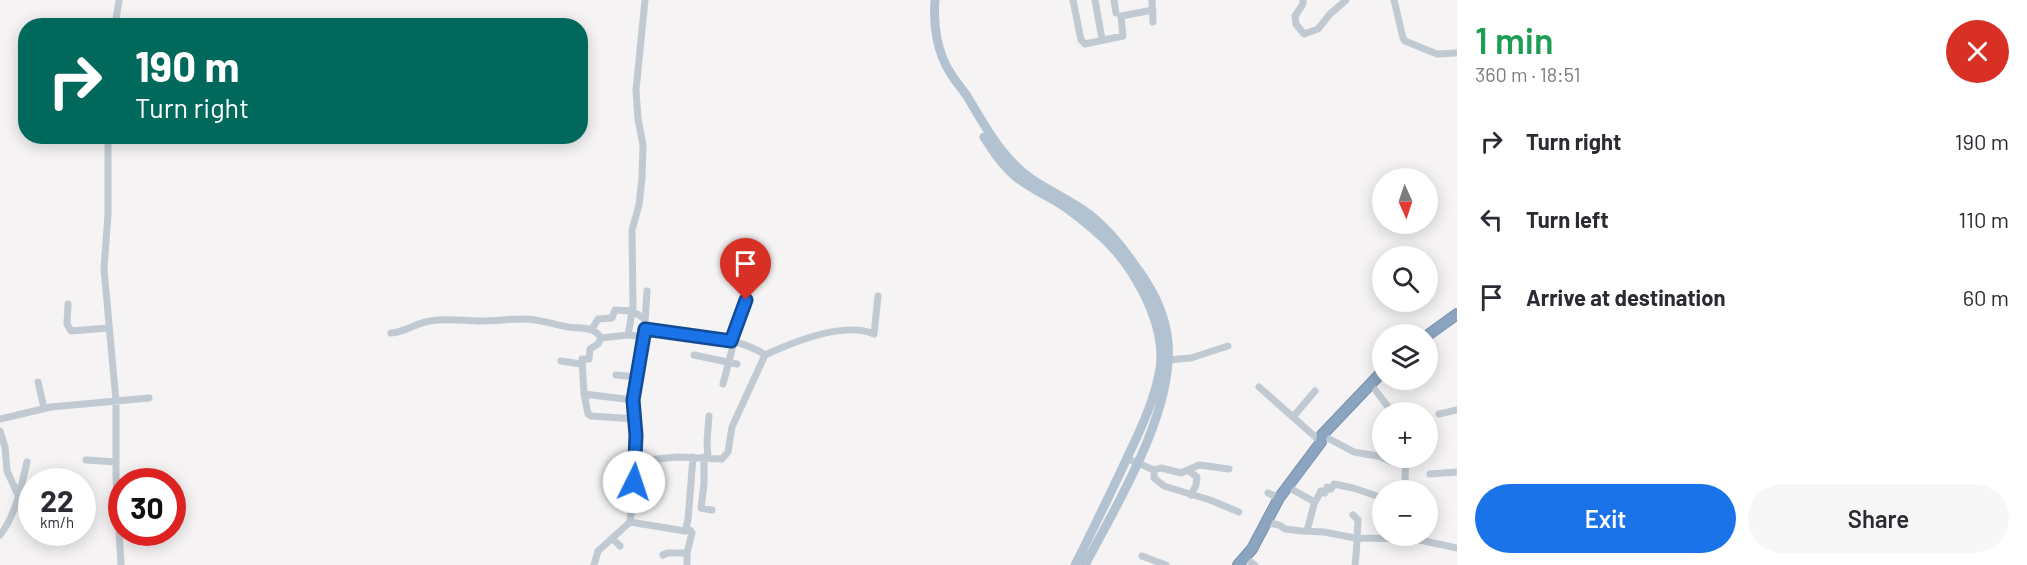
<!DOCTYPE html>
<meta charset="utf-8">
<style>
body{margin:0;font-family:Barlow,sans-serif;background:#f7f7f7;color:#2b2b33;height:100vh;display:flex;flex-direction:column;font-size:22px;white-space:nowrap}
*{box-sizing:border-box;margin:0}
p{font-size:20px;color:#7c7c81}
.icon{flex:none;width:33px;height:33px;fill:none;stroke:currentColor;stroke-width:2;stroke-linecap:round;stroke-linejoin:round}
.map{position:relative;flex:1;overflow:hidden}
.panel{display:flex;flex-direction:column;background:#fff;width:570px}
.panel>*{flex:none}
.banner{position:absolute;left:18px;top:18px;width:570px;height:126px;border-radius:24px;box-shadow:0 3px 15px #0003;background:#00695c;color:#fff;overflow:hidden}
.needle{width:39px;rotate:177deg}
.controls{position:absolute;left:1372px;top:168px;display:grid;gap:12px}
.controls a{display:grid;place-items:center;width:66px;height:66px;border-radius:50%;background:#fff;box-shadow:0 3px 15px #0003;font-size:30px}
.speed{position:absolute;left:18px;top:468px;display:flex;gap:12px;font-size:30px;font-weight:700;text-align:center}
.speed>*{display:grid;place-content:center;width:78px;height:78px;border-radius:50%;background:#fff;box-shadow:0 3px 15px #0003;line-height:1}
.speed small{font-size:15px;font-weight:400}
.speed .limit{border:9px solid #d22;background:#fff;color:#111}
.pin{position:absolute;display:grid;place-items:center;width:51px;height:51px;color:#fff;margin:-62px -26px;border-radius:50% 50% 50% 0;rotate:-45deg;box-shadow:0 0 6px #0007}
.pin .icon{rotate:45deg}
.me{position:absolute;width:66px;margin:-33px;rotate:4deg;stroke-linejoin:round;filter:drop-shadow(0 0 4px #0008)}
.turn{display:flex;align-items:center;gap:21px;height:126px;padding:0 18px;font-size:27px}
.turn .icon{width:78px;height:78px;stroke-width:2.5}
.turn b{display:block;font-size:42px;line-height:51px}
.round{display:grid;place-items:center;flex:none;width:63px;height:63px;border-radius:32px;background:#f7f7f7}
.head{display:flex;align-items:center;justify-content:space-between;height:102px;padding:0 18px}
h1{font-size:36px;font-weight:600;line-height:45px;color:#1e9e55}
.button{display:flex;gap:12px;margin-top:auto;padding:12px 18px}
.button a{flex:1;height:69px;border-radius:36px;background:#1a73e8;color:#fff;font-size:24px;font-weight:600;line-height:69px;text-align:center}
.button a+a{background:#f7f7f7;color:#2b2b33}
ul{padding:0;list-style:none}
li{display:flex;align-items:center;gap:18px;height:78px;padding:0 18px}
li div{flex:1}
li b{display:block;font-size:22px}
li em{font-style:normal}
main{display:flex;flex:1;min-height:0}
.map>svg:first-child{display:block}
</style>
<main>
<div class="map">
<svg width="1457" height="565" viewBox="0 0 1457 565">
<rect width="100%" height="100%" fill="#f5f3f3"/>
<g fill="none" stroke-linecap="round" stroke-linejoin="round">
<defs>
<path id="highway" d="M1428,335L1457,314
M1238,565L1252,549L1279,498L1321,442L1322,435L1383,371"/>
</defs>
<!-- highway casing -->
<use href="#highway" stroke="#7690ad" stroke-width="12"/>
<!-- minor -->
<path stroke="#c1cad2" stroke-width="7" d="M1073,0L1081,40L1085,44L1123,36L1121,16L1153,10
M1095,0L1102,39
M1114,0L1116,13
M1152,0L1153,22
M1303,0V4L1295,16L1296,24L1304,34L1318,29L1330,14L1346,0
M1394,0L1403,38L1405,41L1437,54L1457,53
M115,26L119,0
M108,136V214L104,269L116,401V477L121,565
M68,304L67,324L71,331L108,328
M592,329L598,319L612,318L615,310L632,311L645,319
M645,329C677,332 739,336 765,355
M391,333C405,332 416,323 430,321C447,318 464,321 481,321C495,321 509,319 523,319C539,319 553,324 568,327C581,329 594,326 601,338L598,344L590,349L589,359H582L584,394L588,414L591,416L636,419
M628,335L633,307L632,230L639,205L642,178L643,145L638,119L636,90L645,0
M601,338L628,335L644,337
M731,341L746,300
M694,355L737,364
M1168,360L1191,358L1228,346
M561,361L581,364
M616,375L637,377
M38,382L44,408
M1370,383L1392,412
M723,384L734,342
M1259,387L1321,442
M584,394L633,400
M1439,414L1457,410
M1293,417L1315,391
M0,419L51,407L149,398
M0,431L5,447L7,471L18,495
M1322,435L1354,452L1383,457
M704,457V484L701,508L712,510
M708,458L707,442L709,416
M1383,458L1395,463L1406,462
M1406,458L1405,479L1409,490
M1128,459L1154,470V478L1164,486L1210,500L1239,512
M86,460L116,462
M637,461L677,457L722,459L728,452L732,427L765,355C793,342 844,321 874,334L878,296
M1154,470L1161,468L1181,473L1199,465L1229,469
M1189,471L1197,477L1196,485L1191,495
M1430,474L1457,472
M1288,487L1311,500
M1268,493L1279,498
M1353,515L1358,520C1357,536 1357,549 1355,565
M630,522L637,461L636,419L633,400L644,337L647,291
M1265,522L1279,525L1285,529L1302,531L1324,532L1355,538L1415,539L1457,548
M685,531L690,530L692,533L687,553V565
M1307,531L1314,504L1321,491L1325,493L1327,487L1331,489L1334,484L1353,488L1383,498
M0,535C16,515 21,487 27,462
M612,538L620,546
M663,555L667,553H687
M1142,556L1166,565
M1245,558L1255,565
M594,565L598,551L630,522L685,531L688,520L693,457"/>
<!-- major -->
<path stroke="#b3c2d1" stroke-width="9" d="M935,0C933,25 937,53 951,74C956,82 962,89 967,96C985,126 1001,157 1030,178C1049,191 1070,200 1089,214C1107,228 1121,245 1134,264C1152,288 1165,312 1168,342C1174,412 1117,504 1085,565
M984,137C993,151 1002,165 1015,176C1030,189 1049,196 1065,207C1075,214 1085,222 1094,230C1130,259 1167,321 1160,369C1154,405 1136,438 1121,471C1106,502 1091,534 1075,565"/>
<!-- highway -->
<use href="#highway" stroke="#8ba5c1" stroke-width="10"/>
</g>
<g fill="none" stroke-linecap="round" stroke-linejoin="round">
<defs>
<path id="route" d="M634,482L636,435L633,400L645,329L731,341L746,300"/>
</defs>
<!-- route casing -->
<use href="#route" stroke="#114b97" stroke-width="15"/>
<!-- route -->
<use href="#route" stroke="#1a73e8" stroke-width="10"/>
</g>
</svg>
<div class="controls">
<a><svg class="needle" viewBox="-14 -14 28 28"><path d="M0-13l5 13h-10z" fill="#e53935"/><path d="M0 13l5-13h-10z" fill="#7c7c81"/></svg></a>
<a><svg class="icon" aria-label="search" viewBox="0 0 24 24"><circle cx="10" cy="10" r="6"/><path d="M15 15l6 6"/></svg></a>
<a><svg class="icon" aria-label="layers" viewBox="0 0 24 24"><path d="M12 4l9 5-9 5-9-5zM3 14l9 5 9-5"/></svg></a>
<a>+</a>
<a>−</a>
</div>
<div class="speed"><div>22<small>km/h</small></div><div class="limit">30</div></div>
<div class="pin" style="left:746px;top:300px;background:#d93025"><svg class="icon" aria-label="arrive" viewBox="0 0 24 24"><path d="M6 21V4h12l-3 4 3 4H6"/></svg></div>
<svg class="me" style="left:634px;top:482px" viewBox="-20 -20 40 40"><circle r="19" fill="#fff"/><path d="M0-13L10 11 0 6-10 11z" fill="#1a73e8"/></svg>
<div class="banner">
<div class="turn"><svg class="icon" aria-label="right" viewBox="0 0 24 24"><path d="M7 20v-9h11M14 6l5 5-5 5"/></svg><div><b>190 m</b>Turn right</div></div>
</div>
</div>
<section class="panel">
<div class="head"><div><h1>1 min</h1><p>360 m · 18:51</p></div><a class="round" style="background:#d93025;color:#fff"><svg class="icon" aria-label="close" viewBox="0 0 24 24"><path d="M6 6l12 12M18 6L6 18"/></svg></a></div>
<ul>
<li><svg class="icon" aria-label="right" viewBox="0 0 24 24"><path d="M7 20v-9h11M14 6l5 5-5 5"/></svg><div><b>Turn right</b></div><em>190 m</em></li>
<li><svg class="icon" aria-label="left" viewBox="0 0 24 24"><path d="M17 20v-9H6M10 6l-5 5 5 5"/></svg><div><b>Turn left</b></div><em>110 m</em></li>
<li><svg class="icon" aria-label="arrive" viewBox="0 0 24 24"><path d="M6 21V4h12l-3 4 3 4H6"/></svg><div><b>Arrive at destination</b></div><em>60 m</em></li>
</ul>
<div class="button"><a>Exit</a><a>Share</a></div>
</section>
</main>
